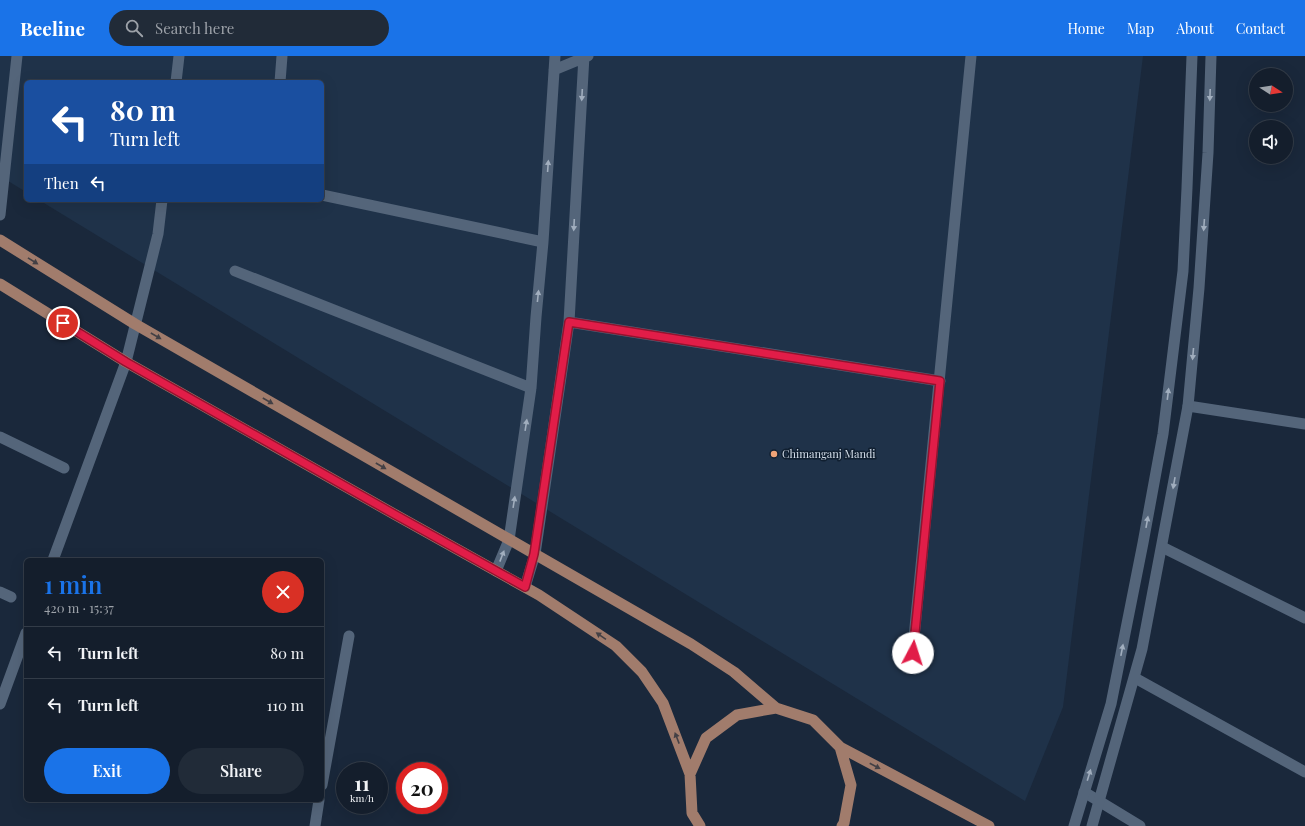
<!DOCTYPE html>
<meta charset="utf-8">
<style>
body{margin:0;font-family:"Playfair Display",serif;background:#212b38;color:#f1f3f6;height:100vh;display:flex;flex-direction:column;font-size:15px;white-space:nowrap}
*{box-sizing:border-box;margin:0}
p{font-size:13px;color:#9da2a9}
.icon{flex:none;width:22px;height:22px;fill:none;stroke:currentColor;stroke-width:2;stroke-linecap:round;stroke-linejoin:round}
.map{position:relative;flex:1;overflow:hidden}
.drawer{position:absolute;left:24px;top:502px;width:300px;height:244px;display:flex;flex-direction:column;background:#141e2c;border-radius:6px;box-shadow:0 4px 16px #0002,0 0 0 1px #333c48}
.drawer>*{flex:none}
.hud{position:absolute;left:24px;top:24px;width:300px;height:122px;border-radius:6px;box-shadow:0 4px 16px #0002,0 0 0 1px #333c48;background:#1a4fa0;color:#fff;overflow:hidden}
.needle{width:26px;rotate:102deg}
.controls{position:absolute;left:1249px;top:12px;display:grid;gap:8px}
.controls a{display:grid;place-items:center;width:44px;height:44px;border-radius:50%;background:#141e2c;box-shadow:0 4px 16px #0002,0 0 0 1px #333c48;font-size:20px}
.speed{position:absolute;left:336px;top:706px;display:flex;gap:8px;font-size:20px;font-weight:700;text-align:center}
.speed>*{display:grid;place-content:center;width:52px;height:52px;border-radius:50%;background:#141e2c;box-shadow:0 4px 16px #0002,0 0 0 1px #333c48;line-height:1}
.speed small{font-size:10px;font-weight:400}
.speed .limit{border:6px solid #d22;background:#fff;color:#111}
.pin{position:absolute;display:grid;place-items:center;width:34px;height:34px;color:#fff;margin:-17px;border:2px solid #fff;border-radius:50%;box-shadow:0 1px 4px #0007}
.me{position:absolute;width:44px;margin:-22px;rotate:5deg;stroke-linejoin:round;filter:drop-shadow(0 0 3px #0008)}
.turn{display:flex;align-items:center;gap:14px;height:84px;padding:0 20px;font-size:18px}
.turn .icon{width:52px;height:52px;stroke-width:2.5}
.turn b{display:block;font-size:28px;line-height:34px}
.then{display:flex;align-items:center;height:38px;padding:0 20px;background:#0003;gap:8px;font-size:15px}
.round{display:grid;place-items:center;flex:none;width:42px;height:42px;border-radius:21px;background:#212b38}
.summary{display:flex;align-items:center;justify-content:space-between;height:68px;padding:0 20px}
h1{font-size:24px;font-weight:600;line-height:30px;color:#1a73e8}
.button{display:flex;gap:8px;margin-top:auto;padding:8px 20px}
.button a{flex:1;height:46px;border-radius:24px;background:#1a73e8;color:#fff;font-size:16px;font-weight:600;line-height:46px;text-align:center}
.button a+a{background:#212b38;color:#f1f3f6}
ul{padding:0;list-style:none}
li{display:flex;align-items:center;gap:12px;height:52px;padding:0 20px;border-top:1px solid #333c48}
li div{flex:1}
li b{display:block;font-size:15px}
li em{font-style:normal}
header{display:flex;align-items:center;gap:24px;box-sizing:border-box;height:56px;padding:0 20px;background:#1a73e8;color:#fff}
header strong{font-size:19px}
nav{display:flex;gap:22px;margin-inline-start:auto;font-size:14px}
.search{width:280px;height:36px;background:#212b38;display:flex;align-items:center;gap:10px;box-sizing:border-box;padding:0 14px;border-radius:22px;color:#9da2a9;font-size:15px}
.map>svg:first-child{display:block}
</style>
<header>
<strong>Beeline</strong>
<div class="search"><svg class="icon" aria-label="search" viewBox="0 0 24 24"><circle cx="10" cy="10" r="6"/><path d="M15 15l6 6"/></svg>Search here</div>
<nav><a>Home</a><a>Map</a><a>About</a><a>Contact</a></nav>
</header>
<div class="map">
<svg width="1305" height="770" viewBox="0 0 1305 770">
<rect width="100%" height="100%" fill="#1a283b"/>
<!-- built -->
<path fill="#1f3249" d="M0,0H1143L1063,651L1025,745L39,144H322V26H26V136L0,120Z"/>
<g fill="none" stroke-linecap="round" stroke-linejoin="round">
<!-- service -->
<path stroke="#54657a" stroke-width="11" d="M554,14L588,0
M176,26L179,0
M280,26L282,0
M322,139L543,186
M0,159L17,0
M235,215L531,332
M569,266L940,325
M53,504L126,306L158,178L162,144
M496,515L509,484L531,332L536,261L543,186L555,0
M525,531L535,498L569,266L584,0
M911,612L971,0
M0,648L26,577"/>
<!-- minor -->
<path stroke="#54657a" stroke-width="11" d="M1188,350L1305,368
M0,381L64,412
M1162,491L1305,562
M0,536L11,541
M1135,622L1305,716
M322,729L349,580
M1084,736L1140,770
M315,770L319,744"/>
<!-- tertiary -->
<path stroke="#54657a" stroke-width="11" d="M1074,770L1111,648L1143,487L1163,378L1183,215L1187,132L1192,0
M1092,770L1142,593L1188,350L1199,232L1208,97L1211,0"/>
<!-- primary -->
<path stroke="#a17c6c" stroke-width="11" d="M0,184L135,268L691,588L734,616L776,652
M0,228L126,306L394,458L539,539L616,590L642,616L663,647L690,718
M840,691L989,770
M700,770L692,757L690,718L706,682L737,659L776,652L813,664L840,691L851,729L844,767L842,770"/>
</g>
<!-- one-way arrows -->
<defs><path id="oneway-solid" d="M-6-.8H1V-3.2L6.5 0L1 3.2V.8H-6Z"/></defs>
<g fill="#a1aebe">
<use href="#oneway-solid" transform="translate(582 39) rotate(93)"/>
<use href="#oneway-solid" transform="translate(1210 39) rotate(92)"/>
<use href="#oneway-solid" transform="translate(548 110) rotate(-86)"/>
<use href="#oneway-solid" transform="translate(574 169) rotate(93)"/>
<use href="#oneway-solid" transform="translate(1204 169) rotate(94)"/>
<use href="#oneway-solid" transform="translate(538 240) rotate(-84)"/>
<use href="#oneway-solid" transform="translate(1193 298) rotate(95)"/>
<use href="#oneway-solid" transform="translate(1168 338) rotate(-83)"/>
<use href="#oneway-solid" transform="translate(526 369) rotate(-81)"/>
<use href="#oneway-solid" transform="translate(1174 427) rotate(100)"/>
<use href="#oneway-solid" transform="translate(514 446) rotate(-81)"/>
<use href="#oneway-solid" transform="translate(1147 466) rotate(-80)"/>
<use href="#oneway-solid" transform="translate(502 500) rotate(-69)"/>
<use href="#oneway-solid" transform="translate(1122 594) rotate(-79)"/>
<use href="#oneway-solid" transform="translate(1089 719) rotate(-73)"/>
</g>
<g fill="#434045">
<use href="#oneway-solid" transform="translate(33 205) rotate(32)"/>
<use href="#oneway-solid" transform="translate(156 280) rotate(30)"/>
<use href="#oneway-solid" transform="translate(268 345) rotate(30)"/>
<use href="#oneway-solid" transform="translate(381 410) rotate(30)"/>
<use href="#oneway-solid" transform="translate(601 580) rotate(-146)"/>
<use href="#oneway-solid" transform="translate(677 682) rotate(-111)"/>
<use href="#oneway-solid" transform="translate(875 710) rotate(28)"/>
</g>
<g fill="none" stroke-linecap="round" stroke-linejoin="round">
<defs>
<path id="route" d="M63,267L126,306L394,458L525,531L534,498L569,266L940,325L913,597"/>
</defs>
<!-- route casing -->
<use href="#route" stroke="#92132f" stroke-width="10"/>
<!-- route -->
<use href="#route" stroke="#e11d48" stroke-width="7"/>
</g>
<!-- markers -->
<circle fill="#efa377" stroke="#101f30" stroke-width="1.5" cx="774" cy="398" r="4"/>
<g text-anchor="middle" stroke-width="3" stroke-linejoin="round" paint-order="stroke">
<!-- poi labels -->
<g font-size="11" fill="#d5dfeb" stroke="#101f30" text-anchor="start">
<text x="782" y="402">Chimanganj Mandi</text>
</g>
</g>
</svg>
<div class="controls">
<a><svg class="needle" viewBox="-14 -14 28 28"><path d="M0-13l5 13h-10z" fill="#e53935"/><path d="M0 13l5-13h-10z" fill="#9da2a9"/></svg></a>
<a><svg class="icon" aria-label="sound" viewBox="0 0 24 24"><path d="M4 9h4l5-4v14l-5-4H4zM17 9q2 3 0 6"/></svg></a>
</div>
<div class="speed"><div>11<small>km/h</small></div><div class="limit">20</div></div>
<div class="pin" style="left:63px;top:267px;background:#d93025"><svg class="icon" aria-label="arrive" viewBox="0 0 24 24"><path d="M6 21V4h12l-3 4 3 4H6"/></svg></div>
<svg class="me" style="left:913px;top:597px" viewBox="-20 -20 40 40"><circle r="19" fill="#fff"/><path d="M0-13L10 11 0 6-10 11z" fill="#e11d48"/></svg>
<div class="hud">
<div class="turn"><svg class="icon" aria-label="left" viewBox="0 0 24 24"><path d="M17 20v-9H6M10 6l-5 5 5 5"/></svg><div><b>80 m</b>Turn left</div></div>
<div class="then">Then<svg class="icon" aria-label="left" viewBox="0 0 24 24"><path d="M17 20v-9H6M10 6l-5 5 5 5"/></svg></div>
</div>
<section class="drawer">
<div class="summary"><div><h1>1 min</h1><p>420 m · 15:37</p></div><a class="round" style="background:#d93025;color:#fff"><svg class="icon" aria-label="close" viewBox="0 0 24 24"><path d="M6 6l12 12M18 6L6 18"/></svg></a></div>
<ul>
<li><svg class="icon" aria-label="left" viewBox="0 0 24 24"><path d="M17 20v-9H6M10 6l-5 5 5 5"/></svg><div><b>Turn left</b></div><em>80 m</em></li>
<li><svg class="icon" aria-label="left" viewBox="0 0 24 24"><path d="M17 20v-9H6M10 6l-5 5 5 5"/></svg><div><b>Turn left</b></div><em>110 m</em></li>
</ul>
<div class="button"><a>Exit</a><a>Share</a></div>
</section>
</div>
